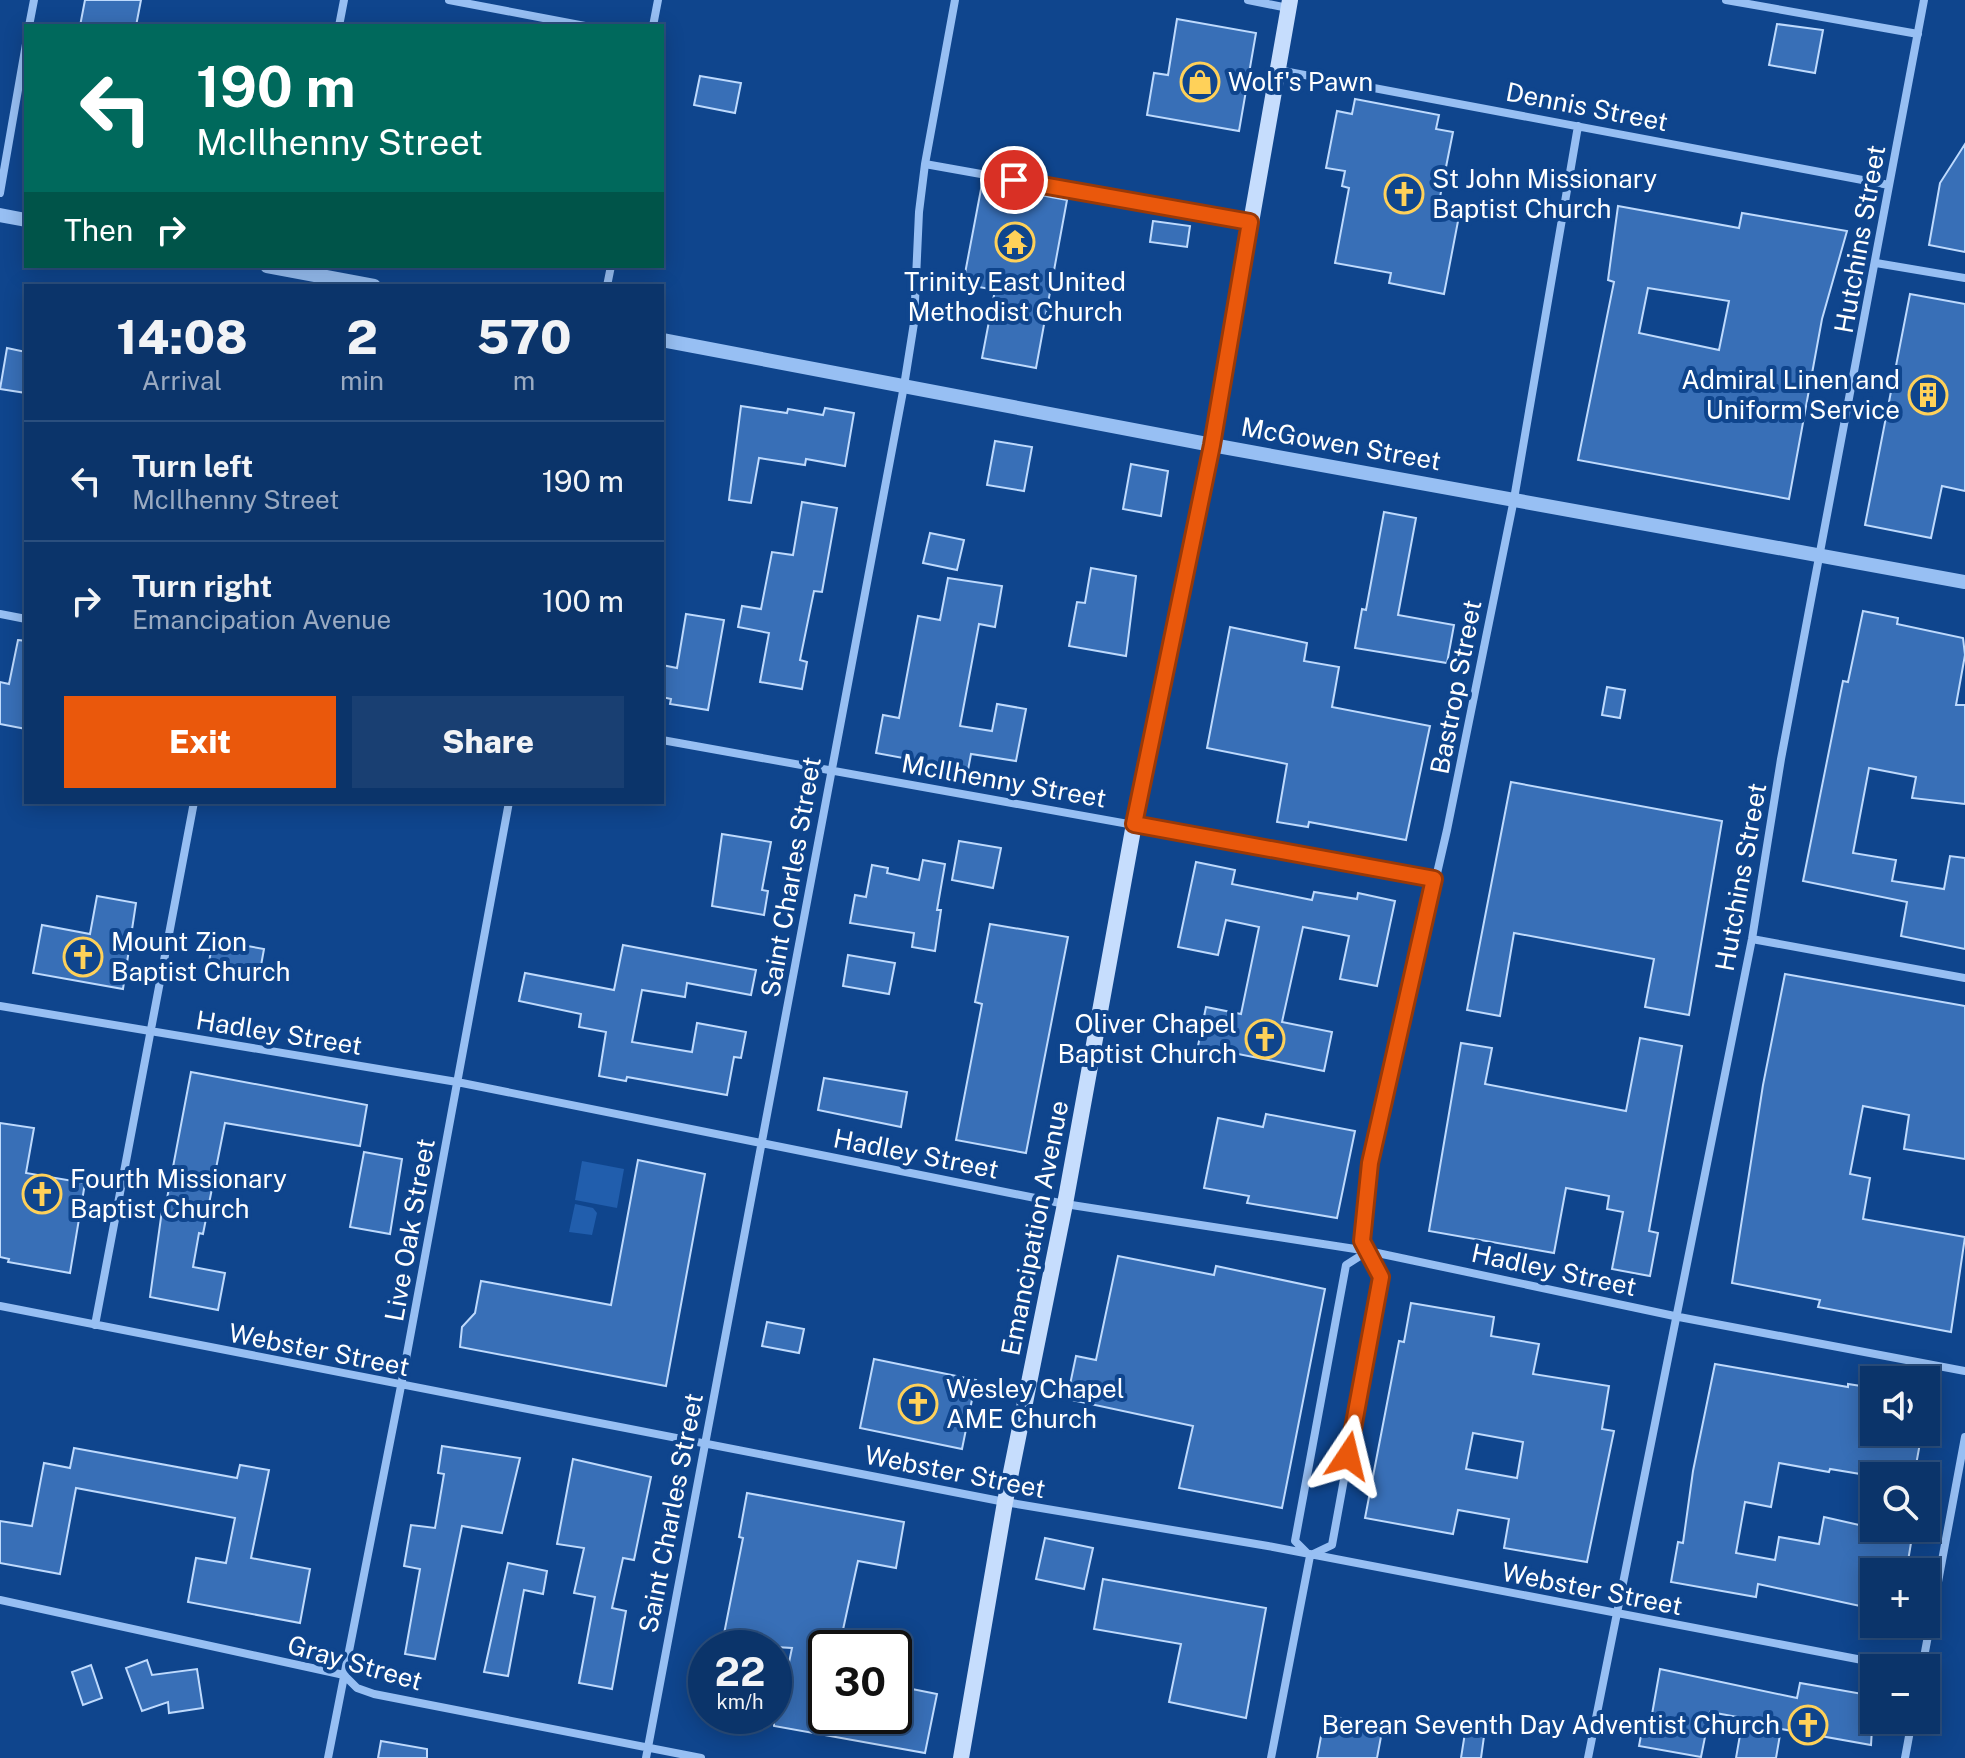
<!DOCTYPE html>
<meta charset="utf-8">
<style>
body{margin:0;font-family:"Public Sans",sans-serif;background:#193f72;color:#f1f3f6;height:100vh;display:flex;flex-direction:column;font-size:30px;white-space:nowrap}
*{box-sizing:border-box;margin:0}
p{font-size:26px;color:#9aaac1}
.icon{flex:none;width:44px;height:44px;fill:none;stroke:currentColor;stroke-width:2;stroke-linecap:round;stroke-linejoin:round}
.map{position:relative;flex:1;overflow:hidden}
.side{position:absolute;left:24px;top:284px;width:640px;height:520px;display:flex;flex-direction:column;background:#0b346a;border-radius:0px;box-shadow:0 4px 20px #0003,0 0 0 2px #2b4f7e}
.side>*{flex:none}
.hud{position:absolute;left:24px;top:24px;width:640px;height:244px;border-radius:0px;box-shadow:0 4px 20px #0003,0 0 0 2px #2b4f7e;background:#00695c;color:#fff;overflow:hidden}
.fabs{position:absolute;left:1860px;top:1366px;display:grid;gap:16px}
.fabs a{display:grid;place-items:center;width:80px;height:80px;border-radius:0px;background:#0b346a;box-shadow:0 4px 20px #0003,0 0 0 2px #2b4f7e;font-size:40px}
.speed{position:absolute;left:688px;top:1630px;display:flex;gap:16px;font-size:40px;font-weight:700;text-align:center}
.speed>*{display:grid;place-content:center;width:104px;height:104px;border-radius:50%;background:#0b346a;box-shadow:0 4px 20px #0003,0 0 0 2px #2b4f7e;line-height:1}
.speed small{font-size:20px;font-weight:400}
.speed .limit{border:4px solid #111;border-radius:12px;background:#fff;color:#111}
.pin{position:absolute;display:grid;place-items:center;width:68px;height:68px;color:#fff;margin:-34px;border:4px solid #fff;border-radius:50%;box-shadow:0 2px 8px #0007}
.me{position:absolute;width:88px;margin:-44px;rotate:10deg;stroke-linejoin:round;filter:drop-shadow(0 0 6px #0008)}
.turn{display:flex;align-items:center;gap:28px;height:168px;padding:0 40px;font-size:36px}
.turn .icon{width:104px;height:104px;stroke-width:2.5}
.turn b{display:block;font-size:56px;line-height:68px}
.then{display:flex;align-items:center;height:76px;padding:0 40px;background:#0003;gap:16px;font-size:30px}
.eta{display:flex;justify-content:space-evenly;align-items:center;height:136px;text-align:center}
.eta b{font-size:48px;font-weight:800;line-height:56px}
.action{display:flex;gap:16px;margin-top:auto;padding:16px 40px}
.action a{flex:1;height:92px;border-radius:0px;background:#ea580c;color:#fff;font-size:32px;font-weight:800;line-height:92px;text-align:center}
.action a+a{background:#193f72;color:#f1f3f6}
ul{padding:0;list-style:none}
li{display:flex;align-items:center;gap:24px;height:120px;padding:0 40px;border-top:2px solid #2b4f7e}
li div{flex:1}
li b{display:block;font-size:30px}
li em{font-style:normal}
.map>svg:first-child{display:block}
</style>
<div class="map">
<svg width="1965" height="1758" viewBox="0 0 1965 1758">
<rect width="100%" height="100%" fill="#0f458d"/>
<!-- green -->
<path fill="#215ead" d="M582,1161L624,1169L617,1208L575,1200Z
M575,1204L593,1208L597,1213L592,1235L569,1232Z"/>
<!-- building -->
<path fill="#386fb7" stroke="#bedafd" stroke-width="2" fill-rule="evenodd" d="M85,0H141L136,26H80Z
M1177,19L1256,33L1239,131L1147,115L1154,73L1168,75Z
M1777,24L1823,30L1815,73L1769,65Z
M700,76L741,83L735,113L694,105Z
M1355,99L1439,115L1436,129L1453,132L1437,212L1459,216L1444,294L1389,283L1391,273L1335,263L1349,188L1342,186L1345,171L1326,168L1337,111L1352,114Z
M1965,144V252L1929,245L1940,183Z
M982,184L1067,200L1036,368L982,358L995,290L963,284Z
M1618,206L1739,228L1742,213L1847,231L1822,319L1789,499L1578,460L1614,282L1608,280ZM1648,288L1729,301L1719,350L1639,333Z
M1153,221L1190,226L1187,247L1150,242Z
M1910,294L1965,304V491L1942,486L1931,538L1865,525Z
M7,348L26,352V393L0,389Z
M741,406L787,413L788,409L823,415L825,408L854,413L845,466L806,459L805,465L759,458L751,503L729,500Z
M995,441L1032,447L1024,491L987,485Z
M1131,464L1168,471L1161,516L1123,509Z
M802,502L837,508L822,592L814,591L800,660L807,662L802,689L760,682L769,633L738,627L742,606L761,609L772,552L793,555Z
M1384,512L1416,518L1398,615L1454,625L1447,663L1355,648L1362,609L1366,610Z
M930,533L964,540L957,570L923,563Z
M1091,568L1136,576L1126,656L1069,646L1077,602L1085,603Z
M948,578L1002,586L995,627L979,624L960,726L992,731L997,704L1026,709L1016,761L971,754L968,770L876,753L883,715L899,718L918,616L940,620Z
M1863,611L1898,618L1897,624L1963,638L1965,655L1956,705H1965V804L1912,798L1916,777L1869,768L1853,853L1896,860L1892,881L1944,889L1950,856L1965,858V949L1901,936L1907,902L1803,881L1843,681L1848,682Z
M686,614L724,620L708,710L670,704L671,699L662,697V665L677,668Z
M1230,627L1307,643L1304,661L1339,667L1332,707L1430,726L1406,840L1309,822L1308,827L1277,822L1287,764L1207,748Z
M18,640L26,641V729L0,724V682L9,684Z
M1607,687L1625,690L1620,718L1602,715Z
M1511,782L1722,821L1689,1015L1645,1007L1654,959L1514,933L1500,1016L1467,1010Z
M722,834L771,842L762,890L768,891L764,915L712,906Z
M959,841L1001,848L993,888L952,880Z
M923,860L945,864L937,910H941L935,951L912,947L914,933L850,923L855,895L866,897L872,865L888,868L887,873L919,880Z
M1196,862L1235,870L1232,884L1312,900L1314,892L1357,899L1358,893L1395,901L1377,986L1340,979L1349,936L1303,927L1282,1022L1332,1032L1324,1071L1198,1046L1206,1007L1241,1014L1259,927L1226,920L1218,955L1178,947Z
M97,896L136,903L123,989L33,973L42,925L90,934Z
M990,924L1068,937L1026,1153L956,1140L982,1004L975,1002Z
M213,940L264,949L260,971L209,962Z
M623,945L756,970L751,995L687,983L685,997L642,990L632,1042L692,1052L697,1023L746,1032L741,1058L734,1057L727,1095L627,1077L626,1081L599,1076L606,1032L579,1027L581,1014L519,1001L525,973L614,990Z
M848,955L895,963L889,994L843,986Z
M1785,974L1965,1006V1159L1904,1149L1909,1115L1863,1106L1850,1174L1870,1178L1863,1219L1965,1237L1951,1332L1818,1307L1820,1300L1732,1283L1763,1085Z
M1640,1038L1682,1046L1649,1231L1658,1233L1650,1276L1612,1269L1623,1212L1607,1209L1609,1196L1566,1188L1554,1253L1429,1231L1461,1043L1492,1048L1485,1084L1626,1111Z
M191,1072L367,1105L360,1146L225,1123L203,1234L199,1233L193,1267L225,1273L218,1310L150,1297L163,1203L166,1204Z
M824,1078L907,1092L901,1127L818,1110Z
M1266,1114L1355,1131L1337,1218L1247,1203L1249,1196L1204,1188L1218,1118L1263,1127Z
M0,1123L34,1128L26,1173L85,1183L70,1273L8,1262L9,1259L0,1257Z
M364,1152L402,1159L390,1234L350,1227Z
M638,1160L705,1174L666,1386L460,1347L462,1327L475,1313L481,1281L611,1305Z
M1118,1256L1214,1275L1216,1266L1325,1289L1282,1508L1179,1488L1193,1426L1067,1399L1076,1356L1096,1360Z
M1411,1303L1494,1317L1491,1336L1539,1344L1533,1374L1609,1386L1602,1429L1614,1431L1587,1562L1504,1548L1509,1519L1458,1510L1453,1534L1365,1518L1399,1341L1404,1342ZM1473,1433L1523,1442L1517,1478L1466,1469Z
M767,1322L804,1329L799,1353L762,1346Z
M874,1359L976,1380L962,1449L860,1428Z
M1715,1364L1848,1387V1384L1874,1388L1871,1432H1922L1914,1476H1872L1830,1469L1829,1472L1779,1463L1771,1507L1745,1502L1736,1553L1775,1560L1779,1537L1819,1544L1824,1517L1912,1537L1907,1567L1874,1562V1609L1758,1584L1756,1597L1671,1582L1678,1542L1683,1543L1693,1471Z
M442,1446L520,1458L502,1533L462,1526L435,1659L405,1654L420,1569L404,1566L411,1525L435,1528L444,1474L438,1473Z
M74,1448L237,1478L240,1465L269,1470L251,1558L310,1569L300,1623L188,1602L196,1558L226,1563L235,1518L76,1488L60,1574L0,1563V1521L32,1526L44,1463L70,1468Z
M573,1459L651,1477L634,1560L623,1558L612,1608L626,1611L612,1689L579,1683L595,1597L574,1593L584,1548L557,1544Z
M747,1493L904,1522L896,1568L858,1561L839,1648H826V1716H894L897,1686L937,1694L925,1753L774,1726V1679L785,1682L792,1648L722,1644L743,1538L739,1537Z
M1045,1538L1093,1548L1084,1589L1036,1579Z
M508,1563L547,1571L543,1594L524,1590L508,1676L484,1672Z
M1103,1579L1266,1608L1246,1718L1169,1702L1181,1644L1094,1629Z
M147,1660L152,1675L197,1669L203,1708L169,1713L168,1702L142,1711L126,1668Z
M91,1665L102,1698L83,1705L72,1672Z
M1660,1669L1797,1698L1800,1683L1874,1696L1871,1745L1781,1729L1776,1758H1736L1743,1718L1710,1712L1701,1757L1639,1746L1644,1719L1651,1720Z
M1325,1715L1383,1726L1377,1758H1317Z
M1467,1720L1486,1722L1481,1758H1461Z
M381,1741L427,1749V1758H378Z"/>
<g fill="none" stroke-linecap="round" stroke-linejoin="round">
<!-- minor -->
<path stroke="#97bff3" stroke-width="8" d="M449,0L585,26
M1248,0L1288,8
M1726,0L1918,34
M29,26L34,0
M339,26L344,0
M653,26L658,0
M1278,70L1889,185
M925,164L1250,222
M0,193L26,44
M1876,263L1965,278
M607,286L611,266
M0,614L26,619
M662,740L1434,879
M1752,939L1965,978
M0,1006L457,1082L1065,1204L1368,1251L1679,1317L1965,1371
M0,1306L1005,1502L1268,1546L1904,1668
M95,1325L194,802
M1309,1555L1295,1541L1346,1265L1368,1251
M1311,1555L1332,1545L1381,1277L1362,1241L1370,1163L1447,830L1514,499L1578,126
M0,1600L344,1675L357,1688L374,1694L701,1758
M1922,1668L1965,1437
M328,1758L401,1386L509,802
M646,1758L904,386L914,323L919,212L925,164L955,0
M1271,1758L1310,1556
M1588,1758L1752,939L1781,759L1924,0
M1905,1758L1912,1720"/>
<!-- tertiary -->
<path stroke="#97bff3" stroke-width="14" d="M0,215L26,220
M267,266L374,286
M662,340L1212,445L1965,582"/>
<!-- secondary -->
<path stroke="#c6ddfd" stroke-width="16" d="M961,1758L1005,1502L1065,1204L1134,824L1212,445L1290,0"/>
</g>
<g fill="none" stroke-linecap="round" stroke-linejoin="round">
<defs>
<path id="route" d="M1014,180L1250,222L1212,445L1134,824L1434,879L1370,1163L1362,1241L1381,1277L1348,1456"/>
</defs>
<!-- route casing -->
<use href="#route" stroke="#983908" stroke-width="20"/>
<!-- route -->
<use href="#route" stroke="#ea580c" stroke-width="14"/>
</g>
<!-- icons -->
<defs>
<symbol id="shop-ring" viewBox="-11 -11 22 22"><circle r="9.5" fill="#0f458d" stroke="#ffd159" stroke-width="1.5"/><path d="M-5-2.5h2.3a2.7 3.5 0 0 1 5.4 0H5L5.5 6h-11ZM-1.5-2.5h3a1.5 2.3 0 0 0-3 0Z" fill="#ffd159"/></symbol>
<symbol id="church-ring" viewBox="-11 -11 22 22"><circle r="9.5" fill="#0f458d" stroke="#ffd159" stroke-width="1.5"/><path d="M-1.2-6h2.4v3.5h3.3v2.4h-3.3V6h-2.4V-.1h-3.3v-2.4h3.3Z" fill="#ffd159"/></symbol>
<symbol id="temple-ring" viewBox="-11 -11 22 22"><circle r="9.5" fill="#0f458d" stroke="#ffd159" stroke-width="1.5"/><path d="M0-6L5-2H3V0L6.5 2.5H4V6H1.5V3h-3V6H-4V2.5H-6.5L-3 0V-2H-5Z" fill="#ffd159"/></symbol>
<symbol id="building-ring" viewBox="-11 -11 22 22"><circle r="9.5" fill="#0f458d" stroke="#ffd159" stroke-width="1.5"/><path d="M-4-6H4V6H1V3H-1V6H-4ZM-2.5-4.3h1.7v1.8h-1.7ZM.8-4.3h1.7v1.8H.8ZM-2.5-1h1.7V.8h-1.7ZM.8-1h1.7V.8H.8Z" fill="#ffd159"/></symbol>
</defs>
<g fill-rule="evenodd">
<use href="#shop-ring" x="1178" y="60" width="44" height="44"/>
<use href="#church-ring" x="1382" y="172" width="44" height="44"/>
<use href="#temple-ring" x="993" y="220" width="44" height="44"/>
<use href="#building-ring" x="1906" y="373" width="44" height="44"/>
<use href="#church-ring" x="61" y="935" width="44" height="44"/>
<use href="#church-ring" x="1243" y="1017" width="44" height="44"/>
<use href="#church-ring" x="20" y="1172" width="44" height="44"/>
<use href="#church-ring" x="896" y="1382" width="44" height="44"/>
<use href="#church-ring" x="1786" y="1703" width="44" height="44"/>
</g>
<g text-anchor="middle" stroke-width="8" stroke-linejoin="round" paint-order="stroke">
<!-- poi labels -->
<g font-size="26" fill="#fff" stroke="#0f458d" text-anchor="start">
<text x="1228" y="91">Wolf's Pawn</text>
<text x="1432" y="188">St John Missionary<tspan x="1432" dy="30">Baptist Church</tspan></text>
<text x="1015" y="291" text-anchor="middle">Trinity East United<tspan x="1015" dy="30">Methodist Church</tspan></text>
<text x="1900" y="389" text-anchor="end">Admiral Linen and<tspan x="1900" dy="30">Uniform Service</tspan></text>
<text x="111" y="951">Mount Zion<tspan x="111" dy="30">Baptist Church</tspan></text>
<text x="1237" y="1033" text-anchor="end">Oliver Chapel<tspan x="1237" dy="30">Baptist Church</tspan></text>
<text x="70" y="1188">Fourth Missionary<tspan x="70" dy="30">Baptist Church</tspan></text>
<text x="946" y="1398">Wesley Chapel<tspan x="946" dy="30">AME Church</tspan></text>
<text x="1780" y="1734" text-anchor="end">Berean Seventh Day Adventist Church</text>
</g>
<!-- street labels -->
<g font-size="26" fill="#fff" stroke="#0f458d">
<text transform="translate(1587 107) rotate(11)" y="9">Dennis Street</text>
<text transform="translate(1860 239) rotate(-80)" y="9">Hutchins Street</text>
<text transform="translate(1341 444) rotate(10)" y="9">McGowen Street</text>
<text transform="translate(1456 687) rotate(-79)" y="9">Bastrop Street</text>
<text transform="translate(1004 781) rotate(10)" y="9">McIlhenny Street</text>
<text transform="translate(791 877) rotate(-80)" y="9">Saint Charles Street</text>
<text transform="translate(1741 877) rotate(-80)" y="9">Hutchins Street</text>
<text transform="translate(279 1033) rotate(9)" y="9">Hadley Street</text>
<text transform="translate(916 1154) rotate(11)" y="9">Hadley Street</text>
<text transform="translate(1035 1228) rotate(-79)" y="9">Emancipation Avenue</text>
<text transform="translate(410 1230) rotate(-80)" y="9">Live Oak Street</text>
<text transform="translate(1554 1270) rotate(12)" y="9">Hadley Street</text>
<text transform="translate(319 1350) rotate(11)" y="9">Webster Street</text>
<text transform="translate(955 1472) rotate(11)" y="9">Webster Street</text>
<text transform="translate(671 1513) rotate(-79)" y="9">Saint Charles Street</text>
<text transform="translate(1592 1589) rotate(11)" y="9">Webster Street</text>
<text transform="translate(355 1663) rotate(16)" y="9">Gray Street</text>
</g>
</g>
</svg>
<div class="fabs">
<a><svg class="icon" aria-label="sound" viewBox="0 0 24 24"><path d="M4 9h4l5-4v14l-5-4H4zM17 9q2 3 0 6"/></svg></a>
<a><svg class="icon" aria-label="search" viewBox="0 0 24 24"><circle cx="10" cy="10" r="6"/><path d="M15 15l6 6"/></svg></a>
<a>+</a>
<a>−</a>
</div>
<div class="speed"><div>22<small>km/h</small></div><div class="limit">30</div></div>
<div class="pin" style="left:1014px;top:180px;background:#d93025"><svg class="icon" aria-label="arrive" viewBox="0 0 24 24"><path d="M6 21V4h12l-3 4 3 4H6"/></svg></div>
<svg class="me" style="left:1348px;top:1456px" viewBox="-20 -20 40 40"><path d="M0-17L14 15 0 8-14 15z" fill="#ea580c" stroke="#fff" stroke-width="4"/></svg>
<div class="hud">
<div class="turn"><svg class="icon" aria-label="left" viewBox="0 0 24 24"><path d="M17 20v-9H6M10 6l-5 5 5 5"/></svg><div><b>190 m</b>McIlhenny Street</div></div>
<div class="then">Then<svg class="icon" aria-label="right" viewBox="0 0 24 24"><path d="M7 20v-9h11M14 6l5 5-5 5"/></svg></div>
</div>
<section class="side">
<div class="eta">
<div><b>14:08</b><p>Arrival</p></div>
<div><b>2</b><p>min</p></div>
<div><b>570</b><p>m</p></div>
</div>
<ul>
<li><svg class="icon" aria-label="left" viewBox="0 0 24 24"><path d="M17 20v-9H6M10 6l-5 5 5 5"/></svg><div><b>Turn left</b><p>McIlhenny Street</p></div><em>190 m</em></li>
<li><svg class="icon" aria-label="right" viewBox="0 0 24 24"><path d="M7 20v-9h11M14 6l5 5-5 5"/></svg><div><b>Turn right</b><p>Emancipation Avenue</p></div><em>100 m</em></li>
</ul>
<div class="action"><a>Exit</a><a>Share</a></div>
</section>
</div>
